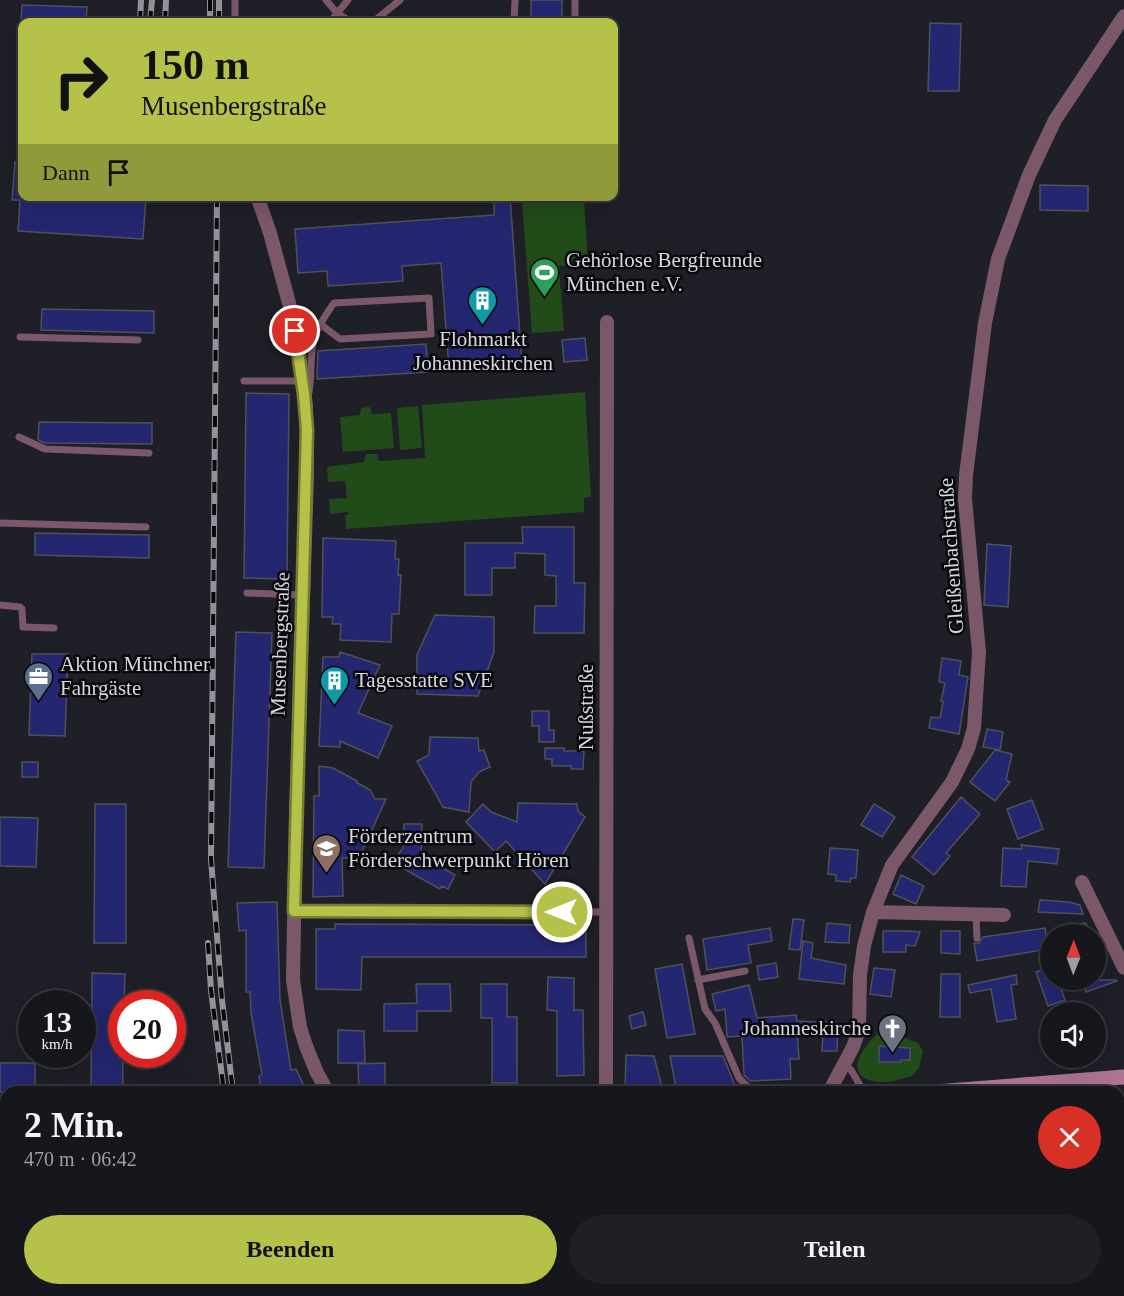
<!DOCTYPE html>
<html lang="de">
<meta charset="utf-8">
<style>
body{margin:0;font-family:"Times New Roman",serif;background:#1f2026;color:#f1f3f6;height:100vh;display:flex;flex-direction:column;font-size:22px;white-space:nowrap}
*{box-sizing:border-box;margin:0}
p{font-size:20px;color:#9e9fa4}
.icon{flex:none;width:33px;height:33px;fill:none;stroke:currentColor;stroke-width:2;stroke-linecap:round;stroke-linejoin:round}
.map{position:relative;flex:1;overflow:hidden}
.drawer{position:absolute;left:0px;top:1086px;width:1125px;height:210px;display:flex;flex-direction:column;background:#16171d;border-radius:18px 18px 0 0;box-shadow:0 6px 24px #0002,0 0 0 2px #35363b}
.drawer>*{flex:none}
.banner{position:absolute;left:18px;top:18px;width:600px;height:183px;border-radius:12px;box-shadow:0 6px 24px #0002,0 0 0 2px #35363b;background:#b6c149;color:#111;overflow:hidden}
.needle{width:39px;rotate:1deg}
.fabs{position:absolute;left:1040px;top:924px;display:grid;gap:12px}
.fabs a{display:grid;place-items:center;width:66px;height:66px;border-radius:50%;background:#16171d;box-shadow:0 6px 24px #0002,0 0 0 2px #35363b;font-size:30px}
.speed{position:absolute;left:18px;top:990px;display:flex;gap:12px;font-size:30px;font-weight:700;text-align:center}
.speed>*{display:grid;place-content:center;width:78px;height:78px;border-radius:50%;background:#16171d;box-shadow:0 6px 24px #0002,0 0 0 2px #35363b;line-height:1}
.speed small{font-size:15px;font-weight:400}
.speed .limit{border:9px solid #d22;background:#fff;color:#111}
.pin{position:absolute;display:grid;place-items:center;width:51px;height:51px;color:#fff;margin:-26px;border:3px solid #fff;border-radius:50%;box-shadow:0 2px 6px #0007}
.me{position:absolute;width:66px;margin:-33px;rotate:270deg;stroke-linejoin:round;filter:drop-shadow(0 0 4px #0008)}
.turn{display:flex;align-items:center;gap:21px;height:126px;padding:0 24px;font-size:27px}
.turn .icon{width:78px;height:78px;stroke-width:2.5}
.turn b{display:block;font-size:42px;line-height:51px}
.then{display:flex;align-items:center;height:57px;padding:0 24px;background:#0003;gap:12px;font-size:22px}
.round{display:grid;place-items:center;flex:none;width:63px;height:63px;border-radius:32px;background:#1f2026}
.headline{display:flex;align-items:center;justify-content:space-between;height:102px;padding:0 24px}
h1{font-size:36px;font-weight:600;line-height:45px}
.primary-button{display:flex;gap:12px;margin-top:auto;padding:12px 24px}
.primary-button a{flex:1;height:69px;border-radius:36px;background:#b6c149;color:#111;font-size:24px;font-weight:600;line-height:69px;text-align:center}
.primary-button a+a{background:#1f2026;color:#f1f3f6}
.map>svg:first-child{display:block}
</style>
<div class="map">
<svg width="1124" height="1296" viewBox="0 0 1124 1296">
<rect width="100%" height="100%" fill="#1e1f27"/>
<!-- green -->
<path fill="#224b1a" d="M584,199L588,264L559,266L564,331L532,333L522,203Z
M585,392L591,497L584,498V512L346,529L345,515H348V512L330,514L329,499L347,498L345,481L328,482L327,467L364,462L366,454H377L379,461L425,458L422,405Z
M418,406L422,448L400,450L397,408Z
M370,407L372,414L391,413L394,448L343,452L340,417L360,415L361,408Z
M883,1029L918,1043L923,1051L919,1068L912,1076C902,1079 890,1083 879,1082C838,1078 865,1042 883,1029Z"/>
<!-- building -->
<path fill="#242670" stroke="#4f515a" stroke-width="1.5" d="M531,0H562V22H531Z
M22,5L87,7L86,22H21Z
M930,23L961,24L959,91H928Z
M15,162H22V196H146L143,239L18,231L20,200H12Z
M1040,185L1088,186V211L1040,210Z
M494,196H510L522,364L449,369L441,263L402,266L403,281L328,286L327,271L298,273L295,229L494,215Z
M42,309L154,311V333L41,330Z
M585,338L587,360L564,362L562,340Z
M426,344L428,372L317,379L318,351Z
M246,393L289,394L287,579L244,578Z
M39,422L152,423V444L45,443L38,440Z
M522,527H574V583H585L584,633H534L535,606H556V576L545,575V554L515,553V568H492V595H465V543H523Z
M35,533L149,535V558L35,555Z
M323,538L396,541L395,559H399L398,575H401L399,614H392L391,642L340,640L341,624H332L333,617H322Z
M987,544L1011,546L1008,607L984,605Z
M435,615L494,617V652L478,696L417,694V655Z
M236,632L272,633L264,868L228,867Z
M340,652L380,665L358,713L392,726L378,758L340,741V747L319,746L323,657H339Z
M32,654H68L65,736L29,735Z
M942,658L961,661L959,675L968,677L959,734L929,728L931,717L940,718L943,702L941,701L945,683L939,682Z
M532,711H549V730H554V742H539V726H532Z
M987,729L1003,732L1000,750L983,747Z
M430,737L478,738L479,751L484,750L490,767L479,772L471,782L469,812L443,807L417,761L429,755Z
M545,748H564V751H584L583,769H571V766H552V759H545Z
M995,750L1012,754L1006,780L1010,782L995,801L970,782Z
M22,762H38V777H22Z
M319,766L333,768L357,781L356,782L370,790L375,799H386L359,858H342L343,896L313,897L314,796H319Z
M961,797L980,814L946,853L950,856L934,875L912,857Z
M1032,800L1043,829L1018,839L1007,809Z
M518,803L577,804L578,811L585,817L545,884L506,841L495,852L466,822L483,804L491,812L517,822Z
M95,804H126V943H94Z
M874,804L895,817L882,837L861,825Z
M0,817L38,818L36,867L0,866Z
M404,824H422L421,856L455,875L448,889L442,886L440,889L404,869L405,866L395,859L403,848Z
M1021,845L1059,849L1057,864L1028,861L1026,887L1001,886L1003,848L1022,849Z
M830,848L858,850L856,878H851L850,882L836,881V875L828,874Z
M901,875L924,886L916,904L893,894Z
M1040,900L1069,902L1080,905L1083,914L1038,912Z
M277,902L280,1000L291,1070L296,1069L307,1092H261L259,1076L262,1074L251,1013L250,992H246V930L239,931L237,903Z
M793,919L804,920L800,950L789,949Z
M827,923L850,925L849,943L825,942Z
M1086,923L1090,934H1068L1065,925Z
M335,924L586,925V957H362L361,990L316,989V929H335Z
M770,928L772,941L748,945L751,963L707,970L703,939Z
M1045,928L1048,949L977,961L974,943H979L983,937Z
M883,931H908L920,932L915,946L906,945V952H883Z
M941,931H960V954L941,953Z
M803,941L813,943L811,958L846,965L844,984L799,979Z
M776,963L778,977L759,980L757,966Z
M682,964L695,1034L667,1038L655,969Z
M1050,967V980H1058L1065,1000L1048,1006L1036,972Z
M874,968L895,970L891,997L870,994Z
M92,973L125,974L124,1004H122L123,1092H91Z
M941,974H960V1017H940Z
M1016,975L1017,984L1011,985L1016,1019L997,1022L991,989L970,993L968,985Z
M548,977L574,978V1010H583L584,1075L557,1076V1011L547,1010Z
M1082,980H1116L1117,981L1086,992Z
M416,984H450L451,1011H417V1031H384V1004L417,1003Z
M481,984H507V1017H517V1083H492V1018H481Z
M749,985L757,1018L796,1015L797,1021L838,1023L837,1051H822L823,1032L797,1030L799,1059H790L791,1079L750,1081L744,1075L742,1036L727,1037L725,1009L716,1011L712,994Z
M643,1012L646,1025L632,1029L629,1016Z
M338,1030L364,1031L365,1063H338Z
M879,1046L910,1048V1060H901V1062H879Z
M626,1055L654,1056L662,1088H654V1092H625Z
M670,1056H723L736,1088H676Z
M0,1063H35V1092H0Z
M385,1063V1092H359L358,1064Z"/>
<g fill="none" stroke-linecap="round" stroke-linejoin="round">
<!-- lane -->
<path stroke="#7b576a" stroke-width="7" d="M326,0L337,13L351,22
M235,22V0
M330,22L348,0
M373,22L400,0
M514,22L515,0
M575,22V0
M20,337L138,340
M244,381H303
M308,397C312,381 310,366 312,350C314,332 324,317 334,303L429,298L431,334L340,339L320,324
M19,437L45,449L149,453
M0,523L146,527
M247,593L303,595
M0,605L20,607L22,609L23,627L54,628
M294,911L607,912
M976,915L977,938
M689,938L705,1009L715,1023L739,1078L753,1092
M698,980L745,971
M844,1064L851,1070L864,1092
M208,1290L209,1296
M528,1290V1296
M884,1296L885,1290"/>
<!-- street -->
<path stroke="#7b576a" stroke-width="14" d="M257,196L270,233L292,314L306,405L307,478L296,813L293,980L300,1027L306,1046L317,1073L328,1092
M1082,882L1124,968
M873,912L1004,915
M606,1092L607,322
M829,1092L853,1047L859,1030L860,975L864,946L873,912L892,865L952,782L968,749L974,728L979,652L965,499L966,475L985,323L998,259L1029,175L1055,120L1124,16
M357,1296L362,1290
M765,1296L768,1290
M978,1296L979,1290"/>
<!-- secondary -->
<path stroke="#b07595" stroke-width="15" d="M935,1092L1124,1077
M0,1147H6"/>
<defs>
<path id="rail" d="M210,0V22
M140,22L141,0
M150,22L152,0
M165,22L166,0
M219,22V0
M217,196L211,859L222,1000L233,1092
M208,943L211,990L224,1092
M249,1290V1296
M263,1290L264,1296"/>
</defs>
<!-- rail casing -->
<use href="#rail" stroke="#929399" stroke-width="6"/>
<!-- rail -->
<use href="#rail" stroke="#09090d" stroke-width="4" stroke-dasharray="11" stroke-linecap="butt"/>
</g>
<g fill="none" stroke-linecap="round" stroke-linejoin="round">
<defs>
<path id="route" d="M295,331L304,394L307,430L294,911L562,912"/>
</defs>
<!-- route casing -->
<use href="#route" stroke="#767d2f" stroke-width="15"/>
<!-- route -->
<use href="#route" stroke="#b6c149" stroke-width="10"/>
</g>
<!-- icons -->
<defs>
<symbol id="stadium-pin" viewBox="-11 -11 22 30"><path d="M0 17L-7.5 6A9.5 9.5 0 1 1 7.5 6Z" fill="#2e9e5b" stroke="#09090d"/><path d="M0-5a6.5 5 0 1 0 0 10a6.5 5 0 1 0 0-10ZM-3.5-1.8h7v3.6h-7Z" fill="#fff"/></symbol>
<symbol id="building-pin" viewBox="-11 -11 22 30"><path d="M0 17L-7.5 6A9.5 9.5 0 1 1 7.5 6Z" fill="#0f9aa8" stroke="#09090d"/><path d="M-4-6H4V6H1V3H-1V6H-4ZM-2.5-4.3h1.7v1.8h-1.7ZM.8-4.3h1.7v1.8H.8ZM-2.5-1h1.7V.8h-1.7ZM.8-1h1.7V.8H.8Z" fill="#fff"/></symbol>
<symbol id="office-pin" viewBox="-11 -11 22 30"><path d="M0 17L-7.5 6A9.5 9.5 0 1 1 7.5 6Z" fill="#5c6f8a" stroke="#09090d"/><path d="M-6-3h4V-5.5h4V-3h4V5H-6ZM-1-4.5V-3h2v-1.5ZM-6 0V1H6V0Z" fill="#fff"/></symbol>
<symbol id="school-pin" viewBox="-11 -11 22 30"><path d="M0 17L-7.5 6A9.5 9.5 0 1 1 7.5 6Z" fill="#8d6e63" stroke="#09090d"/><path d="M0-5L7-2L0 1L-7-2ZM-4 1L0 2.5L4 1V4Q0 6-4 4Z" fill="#fff"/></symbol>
<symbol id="church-pin" viewBox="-11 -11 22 30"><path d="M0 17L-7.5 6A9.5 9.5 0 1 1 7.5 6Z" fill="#6b7280" stroke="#09090d"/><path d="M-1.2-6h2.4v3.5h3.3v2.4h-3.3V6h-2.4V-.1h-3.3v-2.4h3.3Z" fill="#fff"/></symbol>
</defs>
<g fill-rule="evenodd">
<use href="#stadium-pin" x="528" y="256" width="33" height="45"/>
<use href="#building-pin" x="466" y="284" width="33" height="45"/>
<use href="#office-pin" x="22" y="660" width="33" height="45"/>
<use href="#building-pin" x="318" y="664" width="33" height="45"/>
<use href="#school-pin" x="310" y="832" width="33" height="45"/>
<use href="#church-pin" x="876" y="1012" width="33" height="45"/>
</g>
<g text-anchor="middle" stroke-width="5" stroke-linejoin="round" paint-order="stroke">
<!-- poi labels -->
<g font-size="21" fill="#d7d8dd" stroke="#09090d" text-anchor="start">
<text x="566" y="267">Gehörlose Bergfreunde<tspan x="566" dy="24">München e.V.</tspan></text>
<text x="483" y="346" text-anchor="middle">Flohmarkt<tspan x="483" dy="24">Johanneskirchen</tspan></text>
<text x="60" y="671">Aktion Münchner<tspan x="60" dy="24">Fahrgäste</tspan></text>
<text x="355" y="687">Tagesstatte SVE</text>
<text x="348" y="843">Förderzentrum<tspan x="348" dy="24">Förderschwerpunkt Hören</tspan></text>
<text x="871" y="1035" text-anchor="end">Johanneskirche</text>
</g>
<!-- street labels -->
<g font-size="21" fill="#d7d8dd" stroke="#09090d">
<text transform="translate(951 556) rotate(-94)" y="7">Gleißenbachstraße</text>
<text transform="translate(280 644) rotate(-88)" y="7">Musenbergstraße</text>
<text transform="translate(586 707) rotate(-90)" y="7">Nußstraße</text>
</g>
</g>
</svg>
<div class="fabs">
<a><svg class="needle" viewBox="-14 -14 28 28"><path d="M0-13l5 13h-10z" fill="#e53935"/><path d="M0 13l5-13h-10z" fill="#9e9fa4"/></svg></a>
<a><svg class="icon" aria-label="sound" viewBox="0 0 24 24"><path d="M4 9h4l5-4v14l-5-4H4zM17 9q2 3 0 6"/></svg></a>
</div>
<div class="speed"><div>13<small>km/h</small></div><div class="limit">20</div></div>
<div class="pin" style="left:295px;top:331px;background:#d93025"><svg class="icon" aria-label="arrive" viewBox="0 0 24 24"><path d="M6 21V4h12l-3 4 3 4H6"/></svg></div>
<svg class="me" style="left:562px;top:912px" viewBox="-20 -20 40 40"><circle r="17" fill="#b6c149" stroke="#fff" stroke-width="3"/><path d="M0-11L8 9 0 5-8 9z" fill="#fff"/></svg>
<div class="banner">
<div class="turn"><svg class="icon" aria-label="right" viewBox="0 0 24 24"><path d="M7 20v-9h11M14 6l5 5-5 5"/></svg><div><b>150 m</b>Musenbergstraße</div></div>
<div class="then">Dann<svg class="icon" aria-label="arrive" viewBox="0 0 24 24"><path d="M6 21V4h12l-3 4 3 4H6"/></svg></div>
</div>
<section class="drawer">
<div class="headline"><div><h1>2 Min.</h1><p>470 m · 06:42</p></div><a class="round" style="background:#d93025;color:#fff"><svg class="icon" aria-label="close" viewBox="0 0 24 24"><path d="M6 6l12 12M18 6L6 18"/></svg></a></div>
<div class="primary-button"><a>Beenden</a><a>Teilen</a></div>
</section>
</div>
